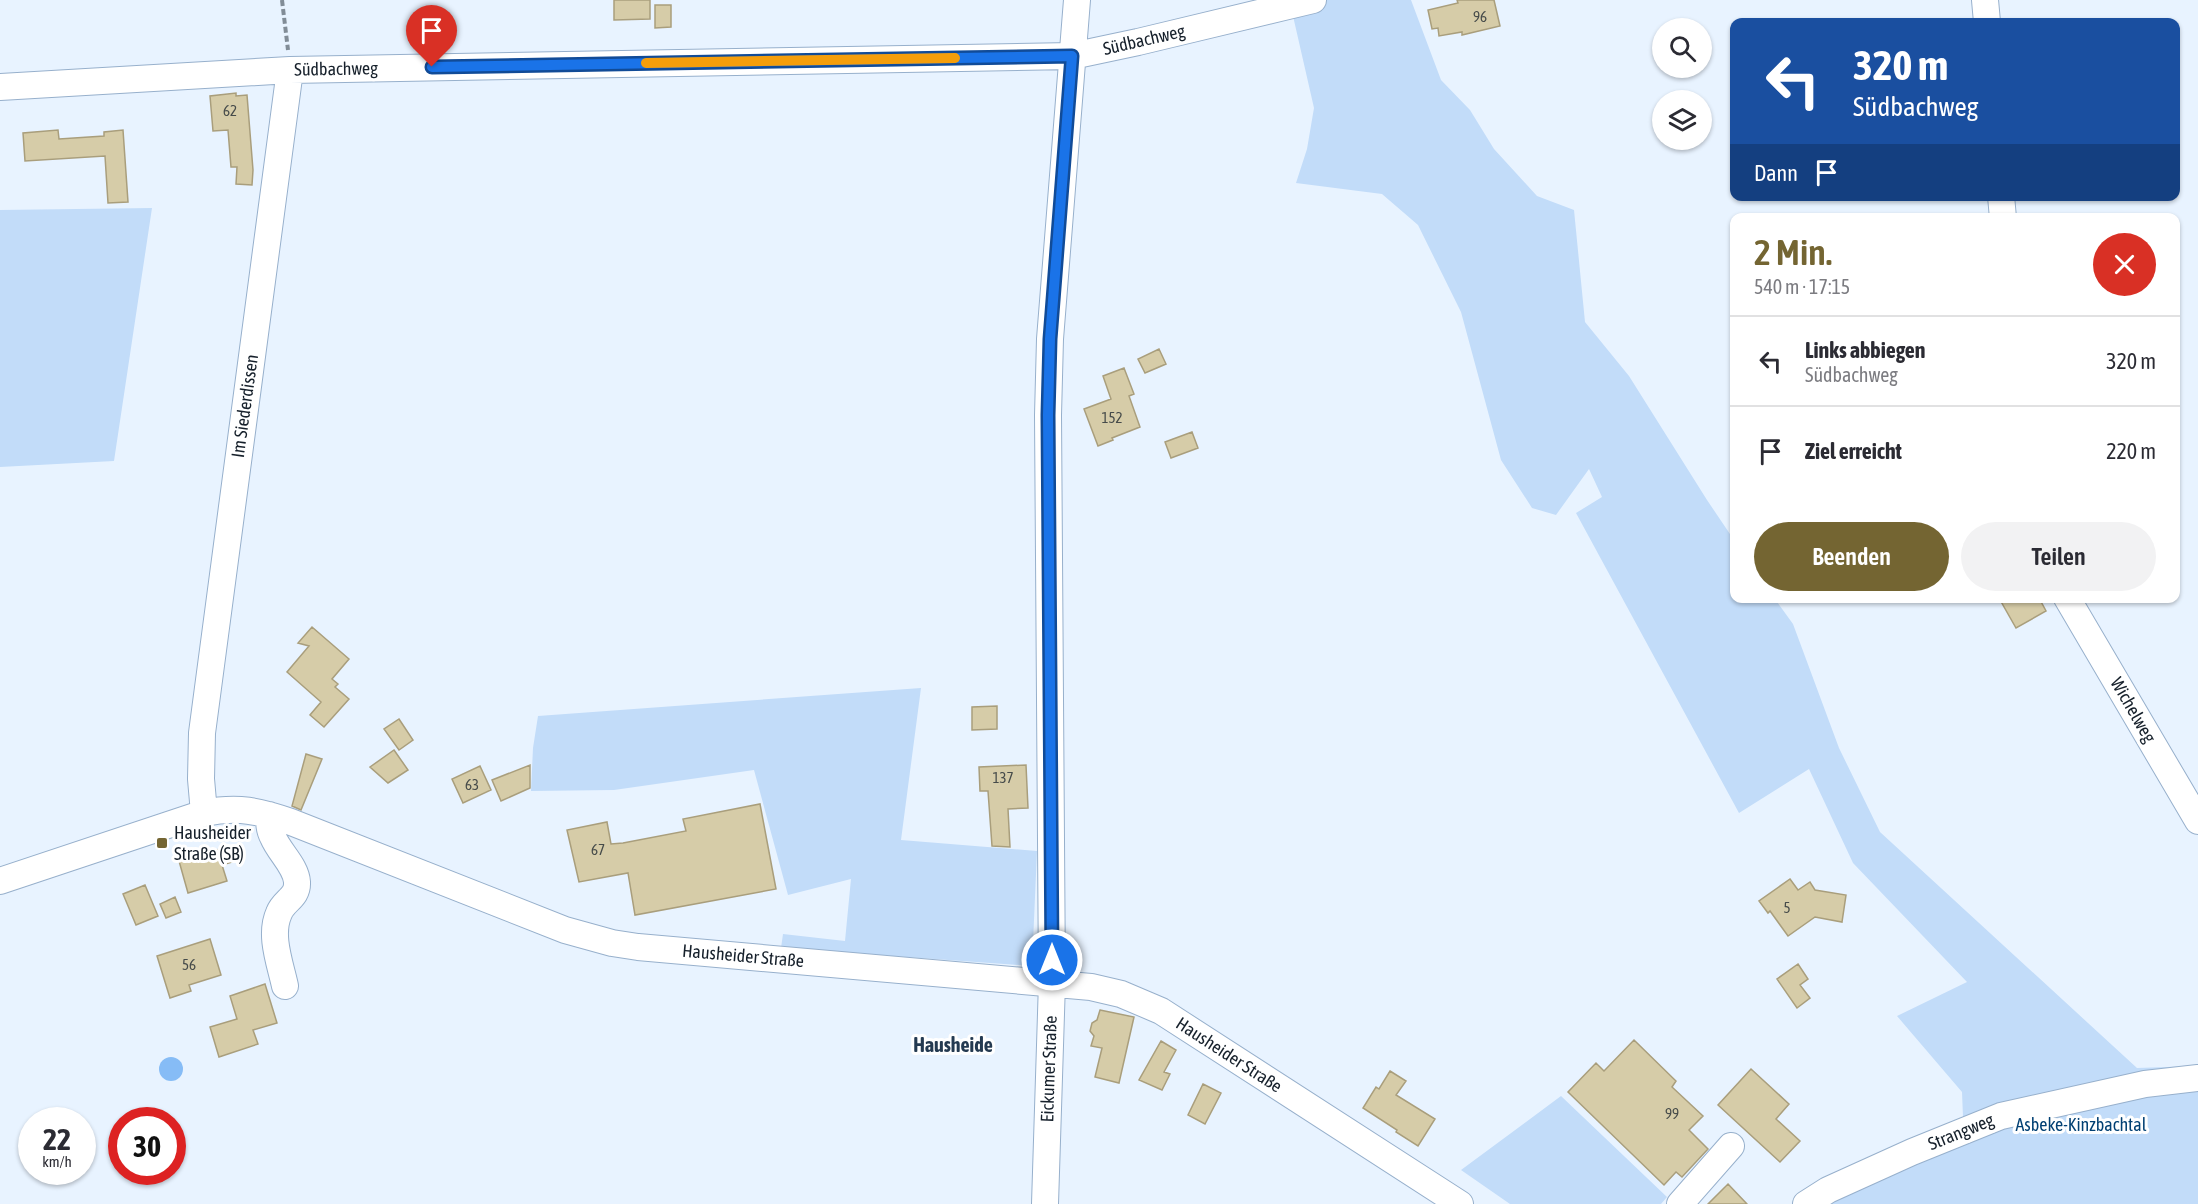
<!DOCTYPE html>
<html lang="de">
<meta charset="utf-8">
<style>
body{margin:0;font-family:"Asap Condensed",sans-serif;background:#f2f2f3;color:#2b2b33;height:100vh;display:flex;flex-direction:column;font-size:22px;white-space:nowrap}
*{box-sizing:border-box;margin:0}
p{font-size:20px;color:#7c7c81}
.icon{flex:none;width:33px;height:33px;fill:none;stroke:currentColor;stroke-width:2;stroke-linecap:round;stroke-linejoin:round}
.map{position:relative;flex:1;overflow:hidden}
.drawer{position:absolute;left:1730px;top:213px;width:450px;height:390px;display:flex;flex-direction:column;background:#fff;border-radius:12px;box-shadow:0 2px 4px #0004}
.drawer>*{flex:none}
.guide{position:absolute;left:1730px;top:18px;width:450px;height:183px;border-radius:12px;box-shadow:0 2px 4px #0004;background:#1a4fa0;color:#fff;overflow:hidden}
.tools{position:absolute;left:1652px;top:18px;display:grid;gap:12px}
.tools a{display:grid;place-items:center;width:60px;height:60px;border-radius:50%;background:#fff;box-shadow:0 2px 4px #0004;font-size:30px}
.speed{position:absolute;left:18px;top:1107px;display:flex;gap:12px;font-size:30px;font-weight:700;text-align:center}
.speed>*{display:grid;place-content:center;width:78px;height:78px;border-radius:50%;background:#fff;box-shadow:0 2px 4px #0004;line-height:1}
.speed small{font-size:15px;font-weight:400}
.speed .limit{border:9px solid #d22;background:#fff;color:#111}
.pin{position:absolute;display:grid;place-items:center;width:51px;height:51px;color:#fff;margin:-62px -26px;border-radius:50% 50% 50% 0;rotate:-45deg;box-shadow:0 0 6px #0007}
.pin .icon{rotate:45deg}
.me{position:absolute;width:66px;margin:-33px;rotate:0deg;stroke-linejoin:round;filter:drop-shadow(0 0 4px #0008)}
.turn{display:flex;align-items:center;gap:21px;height:126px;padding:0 24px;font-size:27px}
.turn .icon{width:78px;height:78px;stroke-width:2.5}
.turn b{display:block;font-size:42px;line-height:51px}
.then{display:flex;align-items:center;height:57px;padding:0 24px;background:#0003;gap:12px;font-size:22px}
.round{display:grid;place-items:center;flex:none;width:63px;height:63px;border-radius:32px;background:#f2f2f3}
.overview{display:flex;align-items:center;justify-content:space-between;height:102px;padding:0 24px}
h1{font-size:36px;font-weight:600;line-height:45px;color:#746532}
.button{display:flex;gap:12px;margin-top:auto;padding:12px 24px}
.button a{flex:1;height:69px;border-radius:36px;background:#746532;color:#fff;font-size:24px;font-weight:600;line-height:69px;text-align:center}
.button a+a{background:#f2f2f3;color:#2b2b33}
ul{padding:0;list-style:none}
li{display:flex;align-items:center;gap:18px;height:90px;padding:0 24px;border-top:2px solid #e1e1e2}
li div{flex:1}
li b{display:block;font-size:22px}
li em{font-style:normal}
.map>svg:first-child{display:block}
</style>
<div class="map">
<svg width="2198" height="1204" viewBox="0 0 2198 1204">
<rect width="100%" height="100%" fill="#e8f3ff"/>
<!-- green -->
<path fill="#c2dcf9" d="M1285,0H1411L1441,80L1470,110L1494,149L1537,196L1574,210L1585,322L1629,376L1707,500L1734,540V598L1775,599L1793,624L1839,748L1880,832L2137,1068L2198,1066V1204H1824L1998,1104L1963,1117L1962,1092L1897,1016L1967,982L1853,863L1809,769L1739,813L1576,513L1602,497L1589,469L1556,515L1532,508L1501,460L1461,312L1418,225L1382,194L1296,183L1307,149L1314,108L1293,16Z
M152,208L114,461L0,467V210Z
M921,688L901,840L1037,851L1032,966L781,948L783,934L845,941L851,879L788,895L754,770L614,790L531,791L533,748L538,716Z
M1561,1096L1667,1197L1661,1204H1510L1461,1170Z"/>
<!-- water -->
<path fill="#86bcf6" d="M159 1069a12 12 0 1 1 24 0a12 12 0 1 1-24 0Z"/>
<!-- building -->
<path fill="#d6cca8" stroke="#a99e7c" stroke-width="1.5" d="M614,0H650V19L614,20Z
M1457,0H1494L1500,26L1462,35V32L1439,36L1438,28L1432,29L1428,10L1458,3Z
M655,5H671V27L655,28Z
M236,93V96L247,95L253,170L252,185L236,184L237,167H231L228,130L213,131L210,96Z
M58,130L59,139L104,136V132L123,130L128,202L108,203L105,156L25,161L23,133Z
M1159,349L1166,364L1145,373L1138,359Z
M1124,368L1134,394L1129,396L1140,427L1112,438L1113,440L1098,446L1084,409L1111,399L1103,376Z
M1192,432L1198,448L1171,458L1165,442Z
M1999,598H2039L2046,611L2016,628Z
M312,627L349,659L332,679L338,684L335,687L349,699L324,727L310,715L321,702L287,672L309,646L298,643Z
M997,706V729L972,730V707Z
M399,719L413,740L399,750L384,729Z
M394,750L408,770L388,783L370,767Z
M306,754L322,759L301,810L292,806Z
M530,765V788L501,801L492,780Z
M1026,765L1028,808L1008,809L1010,847L992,846L988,791H980L979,767Z
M480,766L491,790L463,803L452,779Z
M760,804L776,889L635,915L628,873L579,882L567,830L607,822L611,844L623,843L686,831L683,819Z
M227,847L232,862L222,865L227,881L188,893L179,861Z
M1790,879L1798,890L1810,882L1815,890L1846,895L1842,922L1815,917L1788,936L1770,911L1768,913L1759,901Z
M145,885L158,916L136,925L123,894Z
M175,897L181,912L166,918L160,904Z
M210,939L221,975L189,985L191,991L170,998L157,956Z
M1798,964L1808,979L1800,985L1810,998L1797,1008L1777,979Z
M265,984L277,1023L253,1030L258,1044L219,1057L210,1027L237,1019L230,996Z
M1100,1010L1134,1017L1119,1083L1095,1077L1102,1048L1091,1046L1094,1036L1090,1031L1092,1023L1097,1020Z
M1634,1040L1676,1081L1672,1087L1703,1116L1689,1130L1708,1149L1682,1177L1676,1172L1664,1185L1568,1092L1596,1063L1604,1071Z
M1161,1041L1176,1050L1164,1072L1170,1074L1162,1090L1139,1080Z
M1751,1069L1789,1104L1776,1119L1800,1141L1780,1162L1718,1105Z
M1390,1071L1406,1081L1396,1095L1435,1119L1418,1146L1396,1132L1397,1130L1363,1108L1376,1087L1379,1089Z
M1203,1084L1221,1093L1205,1124L1188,1115Z
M1728,1184L1747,1204H1708Z"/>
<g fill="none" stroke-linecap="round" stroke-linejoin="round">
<defs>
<path id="minor" d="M1985,0L1987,22
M0,87L290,70L1072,56L1138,42L1313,0
M2001,196L2003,218
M2067,598L2198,821
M204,813L201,779L202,733L290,70
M269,815C269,822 269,830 273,837C279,852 296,866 297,882C298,898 284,900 279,913C269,935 280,963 285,986
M0,881L204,813C238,806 259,811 291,822L565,930L612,943L638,947L1091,987L1121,994L1161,1011L1460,1204
M1045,1204L1052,982L1048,415L1050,339L1077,0
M1680,1204L1731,1146
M1806,1204L1828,1190L1912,1152L2001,1116L2145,1084L2198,1078"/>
</defs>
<!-- minor casing -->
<use href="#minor" stroke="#97b0cc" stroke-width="28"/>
<!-- path -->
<path stroke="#818c97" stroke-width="4" stroke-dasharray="6 3" stroke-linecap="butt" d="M282,0L288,50"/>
<!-- minor -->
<use href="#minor" stroke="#fff" stroke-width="26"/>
</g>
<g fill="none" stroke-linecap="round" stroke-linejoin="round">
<defs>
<path id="route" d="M432,67L1072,56L1050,339L1048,415L1052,960"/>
</defs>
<!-- route casing -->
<use href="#route" stroke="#114b97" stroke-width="15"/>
<!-- route -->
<use href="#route" stroke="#1a73e8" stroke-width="10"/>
<!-- slow -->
<path stroke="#f59e0b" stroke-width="10" d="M646,63L955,58"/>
</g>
<!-- markers -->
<rect fill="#746532" stroke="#fff" stroke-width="2" x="156" y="837" width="12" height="12" rx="3"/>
<g text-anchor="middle" stroke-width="6" stroke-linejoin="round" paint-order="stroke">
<!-- number labels -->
<g font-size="15" fill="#464b4a">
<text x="1480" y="22">96</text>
<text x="230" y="116">62</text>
<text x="1112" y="423">152</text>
<text x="1003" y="783">137</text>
<text x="472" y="790">63</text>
<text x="598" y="855">67</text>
<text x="1787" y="913">5</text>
<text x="189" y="970">56</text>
<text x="1672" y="1119">99</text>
</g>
<!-- street labels -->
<g font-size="18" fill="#16202b" stroke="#fff">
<text transform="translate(1144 40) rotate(-13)" y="6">Südbachweg</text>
<text transform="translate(336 69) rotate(-1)" y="6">Südbachweg</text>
<text transform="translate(245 406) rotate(-82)" y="6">Im Siederdissen</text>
<text transform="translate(2133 710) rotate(60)" y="6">Wichelweg</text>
<text transform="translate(743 956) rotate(5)" y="6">Hausheider Straße</text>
<text transform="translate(1229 1055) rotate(33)" y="6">Hausheider Straße</text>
<text transform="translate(1049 1069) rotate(-88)" y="6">Eickumer Straße</text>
<text transform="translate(1961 1132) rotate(-22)" y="6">Strangweg</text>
</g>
<!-- poi labels -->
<g font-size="18" fill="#16202b" stroke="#fff" text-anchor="start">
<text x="174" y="839">Hausheider<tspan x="174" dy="21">Straße (SB)</tspan></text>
</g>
<!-- park labels -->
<g font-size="18" fill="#024073" stroke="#fff">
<text x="2081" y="1131">Asbeke-Kinzbachtal</text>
</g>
<!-- neighbourhood labels -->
<g font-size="20" font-weight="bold" fill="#243a51" stroke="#fff">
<text x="953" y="1052">Hausheide</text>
</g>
</g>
</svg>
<div class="tools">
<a><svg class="icon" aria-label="search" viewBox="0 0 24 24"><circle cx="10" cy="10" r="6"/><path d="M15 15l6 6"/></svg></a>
<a><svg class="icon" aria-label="layers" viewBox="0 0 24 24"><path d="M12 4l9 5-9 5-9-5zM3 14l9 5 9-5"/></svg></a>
</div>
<div class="speed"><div>22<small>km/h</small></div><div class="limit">30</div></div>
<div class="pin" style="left:432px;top:67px;background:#d93025"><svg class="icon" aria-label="arrive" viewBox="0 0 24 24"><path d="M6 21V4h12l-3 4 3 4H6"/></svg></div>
<svg class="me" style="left:1052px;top:960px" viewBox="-20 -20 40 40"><circle r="17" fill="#1a73e8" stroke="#fff" stroke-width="3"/><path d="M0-11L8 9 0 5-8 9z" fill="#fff"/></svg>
<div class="guide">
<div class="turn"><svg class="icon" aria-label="left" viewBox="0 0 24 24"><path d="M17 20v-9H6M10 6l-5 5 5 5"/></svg><div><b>320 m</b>Südbachweg</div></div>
<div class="then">Dann<svg class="icon" aria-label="arrive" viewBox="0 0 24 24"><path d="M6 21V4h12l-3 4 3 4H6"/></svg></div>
</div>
<section class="drawer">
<div class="overview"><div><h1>2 Min.</h1><p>540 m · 17:15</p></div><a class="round" style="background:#d93025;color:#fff"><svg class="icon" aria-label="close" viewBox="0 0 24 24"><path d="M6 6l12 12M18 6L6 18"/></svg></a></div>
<ul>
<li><svg class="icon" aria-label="left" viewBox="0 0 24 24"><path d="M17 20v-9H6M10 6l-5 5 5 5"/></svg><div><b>Links abbiegen</b><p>Südbachweg</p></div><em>320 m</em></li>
<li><svg class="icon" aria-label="arrive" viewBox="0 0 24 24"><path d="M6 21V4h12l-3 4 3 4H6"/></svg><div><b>Ziel erreicht</b></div><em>220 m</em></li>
</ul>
<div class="button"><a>Beenden</a><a>Teilen</a></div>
</section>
</div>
